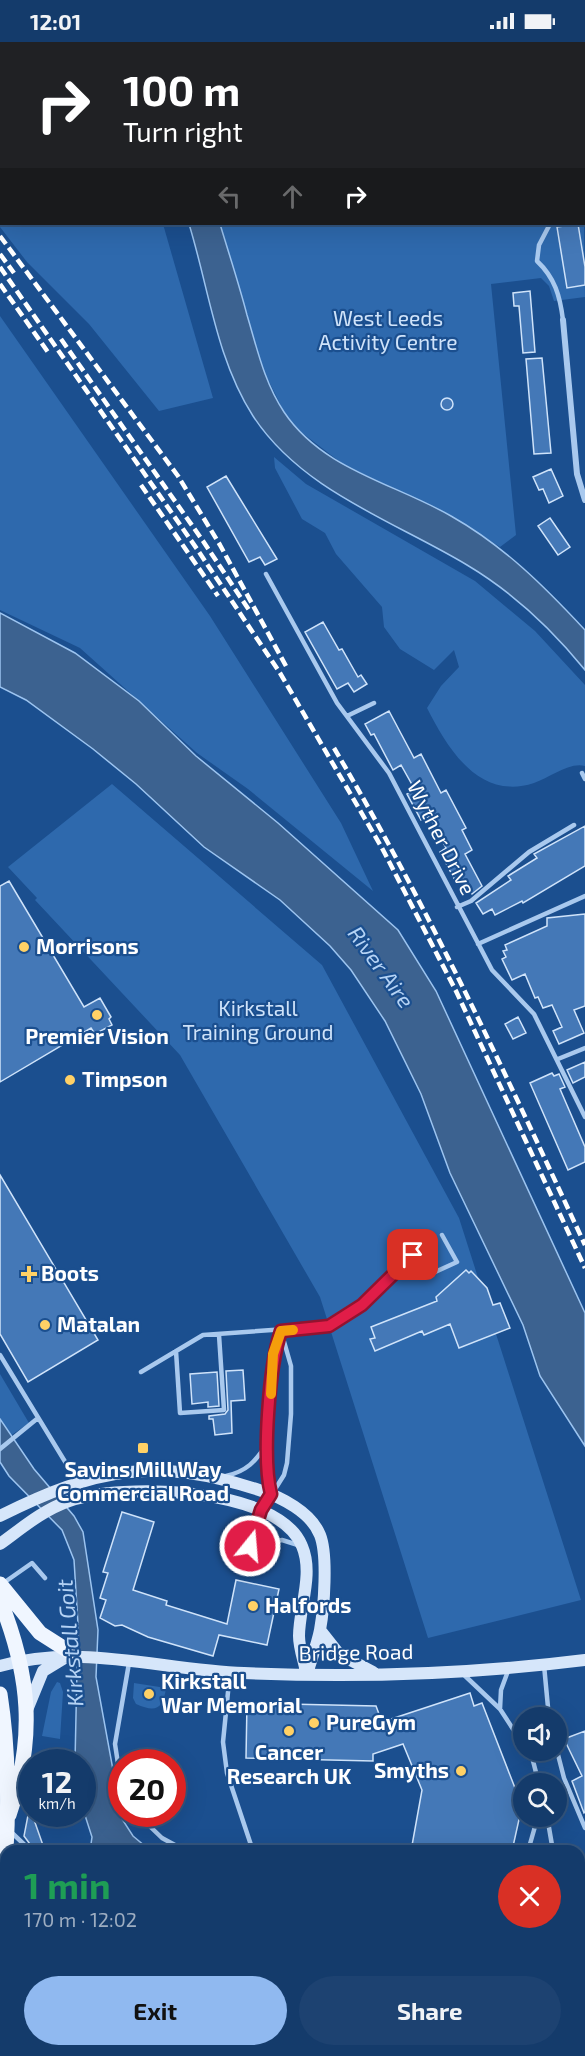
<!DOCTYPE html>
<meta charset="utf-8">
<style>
body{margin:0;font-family:"Exo 2",sans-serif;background:#1d4271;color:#f1f3f6;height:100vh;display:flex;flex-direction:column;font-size:22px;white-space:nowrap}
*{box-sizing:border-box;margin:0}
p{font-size:20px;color:#9dadc1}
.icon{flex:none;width:33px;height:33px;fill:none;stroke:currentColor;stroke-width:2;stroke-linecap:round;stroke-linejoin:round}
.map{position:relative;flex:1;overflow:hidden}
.drawer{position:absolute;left:0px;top:1803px;width:585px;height:212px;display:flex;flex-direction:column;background:#143b6b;border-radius:18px 18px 0 0;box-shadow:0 6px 24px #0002,0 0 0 2px #33557e}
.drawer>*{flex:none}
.top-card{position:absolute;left:0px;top:0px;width:585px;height:183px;box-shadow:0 6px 24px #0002,0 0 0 2px #33557e;background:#202124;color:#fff;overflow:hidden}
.buttons{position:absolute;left:513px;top:1665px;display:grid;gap:12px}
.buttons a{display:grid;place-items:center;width:54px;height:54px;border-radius:50%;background:#143b6b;box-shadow:0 6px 24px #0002,0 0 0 2px #33557e;font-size:30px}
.speed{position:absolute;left:18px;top:1707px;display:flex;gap:12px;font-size:30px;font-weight:700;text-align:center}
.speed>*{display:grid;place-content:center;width:78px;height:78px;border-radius:50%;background:#143b6b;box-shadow:0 6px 24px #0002,0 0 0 2px #33557e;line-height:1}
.speed small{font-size:15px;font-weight:400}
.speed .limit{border:9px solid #d22;background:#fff;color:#111}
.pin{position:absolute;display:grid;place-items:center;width:51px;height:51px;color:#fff;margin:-26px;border-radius:12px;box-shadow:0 3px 9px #0006}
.me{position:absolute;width:66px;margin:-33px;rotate:17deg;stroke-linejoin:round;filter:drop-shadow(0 0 4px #0008)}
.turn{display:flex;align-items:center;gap:21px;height:126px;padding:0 24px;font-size:27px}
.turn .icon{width:78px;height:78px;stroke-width:2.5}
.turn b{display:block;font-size:42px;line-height:51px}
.lanes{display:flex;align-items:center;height:57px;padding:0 24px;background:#0003;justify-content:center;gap:30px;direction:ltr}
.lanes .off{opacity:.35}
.round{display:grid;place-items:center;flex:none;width:63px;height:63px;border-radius:32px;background:#1d4271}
.overview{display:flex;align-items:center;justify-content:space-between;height:102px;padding:0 24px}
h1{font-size:36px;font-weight:700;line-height:45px;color:#1e9e55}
.button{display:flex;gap:12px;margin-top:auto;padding:12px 24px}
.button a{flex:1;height:69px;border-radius:36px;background:#90b9f0;color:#111;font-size:24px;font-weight:700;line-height:69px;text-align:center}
.button a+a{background:#1d4271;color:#f1f3f6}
.status{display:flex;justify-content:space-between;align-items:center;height:42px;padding:0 30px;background:#143b6b;direction:ltr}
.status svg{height:16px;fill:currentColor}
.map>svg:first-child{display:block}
</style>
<div class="status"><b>12:01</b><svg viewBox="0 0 49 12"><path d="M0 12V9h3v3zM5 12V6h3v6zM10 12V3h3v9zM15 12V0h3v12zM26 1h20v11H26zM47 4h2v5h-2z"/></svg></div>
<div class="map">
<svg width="585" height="2014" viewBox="0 0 585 2014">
<rect width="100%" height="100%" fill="#1b4f8f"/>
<!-- green -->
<path fill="#2e69ad" d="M0,0L84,1L2,2V182H163L213,356L159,369L89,282L27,220L0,185Z
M146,0H585L584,163V2Z
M584,177L585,255L554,259L549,244L541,236L491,242L516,493L500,505L450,473L344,423L301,390L284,370L259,319L220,182H584Z
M0,274L210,574L341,781L373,849L248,747L197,711L80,606L0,568Z
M274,415L306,442L475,539L535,589L585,643V724C568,720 550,736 534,741C479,759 448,707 427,666L441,644L459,625L454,608L434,628L400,607L384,585L382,565L336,512L325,491L302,477L275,426Z
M112,742L322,923L459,1176L581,1558L428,1596L320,1255L180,1013L35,858L37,856L8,825Z
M0,1332L29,1381L0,1401Z
M57,1640L60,1641L63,1650L60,1697L42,1694L51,1650Z
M134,1641L166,1646C163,1667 156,1671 136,1662L133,1656Z
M119,2009H175L176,2014H119Z"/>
<!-- water -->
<path fill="#3c6290" stroke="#9cc4f0" stroke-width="1.5" d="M189,182H220C229,212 239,242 247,273C257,306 264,340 284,370C323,428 394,441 451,474C504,504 544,544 585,588V628C551,586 514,551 467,523C394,479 302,449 253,374C216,316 209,247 189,182Z
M0,571L75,611L139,659L196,714L278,781L398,888L436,949L585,1271V1404L540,1334L523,1283L450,1131L421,1052L385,979L351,928L330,904L280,858L204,805L136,742L93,707L26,658L0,645Z
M0,1377L34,1427L74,1474L83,1490L98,1588L96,1635L122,1777L133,1794L145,1804L172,1809H90L92,1795L83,1767L82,1720H75L78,1582L74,1518L62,1488L9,1434L0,1420Z
M585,1843V1908L579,1916V1848Z
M458,2009V2008L509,2009L507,2014H455Z"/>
<!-- building -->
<path fill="#4478b7" stroke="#cfe3fa" stroke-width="1.5" d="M578,182L585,225V243L567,246L557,185Z
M530,249L535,310L523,311L519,264H514L513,251Z
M542,316L551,411L534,412L526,317Z
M441 362a6 6 0 1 1 12 0a6 6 0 1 1-12 0Z
M551,427L563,454L549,461L543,447L539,448L533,435Z
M226,434L277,517L265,523L260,515L249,520L207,445Z
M550,476L570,505L558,513L538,484Z
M323,580L339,608L342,607L358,635L361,633L367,642L354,650L348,641L337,647L305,590Z
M389,669L414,716L421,712L441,751L446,748L466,786L462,788L472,808L465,812L482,844L472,852L463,837L456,840L440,810L446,806L429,774L421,778L407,752L415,748L401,723L393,728L374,692L371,693L365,682Z
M585,784V824L523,861L522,859L495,873L492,867L483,872L476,861L511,838L508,834L537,816L534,812Z
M9,839L84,965L100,956L111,975L109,977L112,983L95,992L91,986L0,1040V844Z
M585,872V964L574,968L584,991L559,1002L553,989L562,985L552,963L543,966L538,955L535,956L525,932L512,938L502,917L506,915L503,909L507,908L505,903L547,884V876Z
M518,975L526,991L513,997L505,982Z
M585,1020V1035L573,1041L567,1028Z
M552,1031L554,1034L559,1032L565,1045L560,1047L585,1105V1120L568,1128L530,1041Z
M0,1133L98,1298L28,1340L0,1292Z
M466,1228L469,1231L471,1229L487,1246L493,1263L500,1261L510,1286L459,1306L450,1282L424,1293L422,1289L375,1309L370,1297L375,1296L371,1285L437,1259L436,1255Z
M243,1328L245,1358L231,1359L232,1391L215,1393L213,1377H209V1374L225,1372L228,1368L226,1329Z
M217,1330L219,1364L208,1365V1360L192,1362L190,1332Z
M122,1470L154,1480L133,1548L167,1559L166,1563L227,1582L236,1538L279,1547L267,1603L219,1593L213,1614L148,1595L122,1583L115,1584L100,1576L106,1558L100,1556L108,1531L103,1530Z
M470,1651L474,1664L482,1661L522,1764L512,1809H411L422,1748L403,1702L373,1712V1719L246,1716L247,1661L376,1664L382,1680Z
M585,1689V1770L584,1771L572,1739L582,1734L564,1697Z
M30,1763L32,1772L45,1809H35L24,1794Z"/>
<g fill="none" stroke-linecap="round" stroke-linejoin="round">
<!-- lane -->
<path stroke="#a9c9ee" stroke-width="4.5" d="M550,182L539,203L537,219C555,236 560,254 563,278
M266,532L337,661L389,731L492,928L534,972L585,1075
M347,674L374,661
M582,731L585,737
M457,865L471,859L529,810L574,783
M478,902L585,854
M558,1017L585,1006
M176,1309L180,1371L224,1368L219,1293
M0,1313L78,1441
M141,1330L203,1293L329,1284L362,1263L413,1213L424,1235L457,1220L442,1193
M0,1407L38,1376
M226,1434C247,1429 255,1420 267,1402
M271,1449C262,1416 270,1322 281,1289
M272,1452L284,1433L287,1421L291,1372V1324L281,1289
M251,1504L282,1498L298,1503
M245,1524L261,1471
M2,1542L32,1521L45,1536
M544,1623L549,1676
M230,1630L223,1700L227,1731L253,1809
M462,1631L500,1667L524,1704
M500,1667L501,1648L508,1629
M556,1705L564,1736L585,1786
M527,1708L532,1715L539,1742
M122,1748L115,1702L129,1621
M137,1772L162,1796L186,1809
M547,1774L553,1809
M10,1789L31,1809
M528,1809L538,1774
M355,2008L382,2014
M214,2014L220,2008
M309,2014L310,2008
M425,2014L427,2008"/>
<!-- street -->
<path stroke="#a9c9ee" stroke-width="6" d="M563,278L577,432L585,458
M0,1947L6,1943"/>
<!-- secondary -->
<path stroke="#d6e6fa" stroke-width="12" d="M0,1474C96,1426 156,1414 259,1448C281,1455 311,1470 320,1493C328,1513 324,1566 320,1588C317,1603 311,1618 307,1632
M0,1502C22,1486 43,1468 69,1459C121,1441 278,1444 302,1504C314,1532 299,1566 299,1594C299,1606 304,1619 306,1630
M320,1588L339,1612L373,1630
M0,1624C82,1601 161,1628 244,1631C357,1636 473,1632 585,1618
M27,1668L43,1629L66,1615"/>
<!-- primary -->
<path stroke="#f0f6ff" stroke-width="15" d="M0,1542L40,1591L73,1612
M0,1558C30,1633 36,1696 9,1773
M0,1652C8,1704 9,1757 6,1809
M6,1817V1912
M17,2008L19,2014"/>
<!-- rail -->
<path stroke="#fff" stroke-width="4.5" stroke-dasharray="10 4.5" stroke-linecap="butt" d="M0,194L178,434L220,503L286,624
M0,212L14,231
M0,225L197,507L280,631L382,806L456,949L585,1226
M0,242L50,313
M61,297L203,499L251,571
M141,443L218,554
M334,706C430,868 506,1033 585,1203"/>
</g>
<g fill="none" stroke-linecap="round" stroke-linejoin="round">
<defs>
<path id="route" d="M250,1504L261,1468L271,1452C262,1417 269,1324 281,1289L329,1284L362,1263L413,1213"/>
</defs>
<!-- route casing -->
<use href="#route" stroke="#92132f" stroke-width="15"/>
<!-- route -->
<use href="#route" stroke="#e11d48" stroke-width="10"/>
<!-- slow -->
<path stroke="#f59e0b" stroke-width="10" d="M271,1352L273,1312L281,1289L293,1288"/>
</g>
<!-- markers -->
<g fill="#ffd166" stroke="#1b4f8f" stroke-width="2">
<circle cx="24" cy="905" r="6"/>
<circle cx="97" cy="973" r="6"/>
<circle cx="70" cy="1038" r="6"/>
<path d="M26 1223h6v6h6v6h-6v6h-6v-6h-6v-6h6z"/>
<circle cx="45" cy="1283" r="6"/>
<rect x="137" y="1400" width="12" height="12" rx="3"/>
<circle cx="253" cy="1564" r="6"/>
<circle cx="149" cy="1652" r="6"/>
<circle cx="314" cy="1681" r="6"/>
<circle cx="289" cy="1689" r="6"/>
<circle cx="461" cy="1729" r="6"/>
</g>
<g text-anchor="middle" stroke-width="4.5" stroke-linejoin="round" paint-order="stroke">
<!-- park labels -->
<g font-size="21" fill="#cfe3fa" stroke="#1b4f8f">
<text x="388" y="284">West Leeds<tspan x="388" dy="24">Activity Centre</tspan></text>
<text x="258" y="974">Kirkstall<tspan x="258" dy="24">Training Ground</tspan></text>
</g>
<!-- street labels -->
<g font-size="21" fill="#fff" stroke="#1b4f8f">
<text transform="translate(441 796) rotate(63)" y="7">Wyther Drive</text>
<text transform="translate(356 1611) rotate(-1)" y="7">Bridge Road</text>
</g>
<!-- poi labels -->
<g font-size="21" font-weight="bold" fill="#fff" stroke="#1b4f8f" text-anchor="start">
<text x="36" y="912">Morrisons</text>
<text x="97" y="1002" text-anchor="middle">Premier Vision</text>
<text x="82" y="1045">Timpson</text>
<text x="41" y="1239">Boots</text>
<text x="57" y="1290">Matalan</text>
<text x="143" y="1435" text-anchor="middle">Savins Mill Way<tspan x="143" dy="24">Commercial Road</tspan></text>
<text x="265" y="1571">Halfords</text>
<text x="161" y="1647">Kirkstall<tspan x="161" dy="24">War Memorial</tspan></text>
<text x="326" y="1688">PureGym</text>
<text x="289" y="1718" text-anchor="middle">Cancer<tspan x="289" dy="24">Research UK</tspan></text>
<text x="449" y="1736" text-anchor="end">Smyths</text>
</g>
<!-- water labels -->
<g font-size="22" font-style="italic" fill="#b5d3f5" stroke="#1b4f8f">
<text transform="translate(381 925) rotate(54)" y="8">River Aire</text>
<text transform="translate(70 1601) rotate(-95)" y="8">Kirkstall Goit</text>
</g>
</g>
</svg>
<div class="buttons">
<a><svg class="icon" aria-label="sound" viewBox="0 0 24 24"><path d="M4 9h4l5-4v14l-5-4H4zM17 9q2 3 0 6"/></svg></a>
<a><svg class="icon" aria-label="search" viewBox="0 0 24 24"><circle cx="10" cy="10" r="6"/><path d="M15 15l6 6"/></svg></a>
</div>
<div class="speed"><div>12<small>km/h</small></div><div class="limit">20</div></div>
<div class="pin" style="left:413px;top:1213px;background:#d93025"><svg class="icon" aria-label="arrive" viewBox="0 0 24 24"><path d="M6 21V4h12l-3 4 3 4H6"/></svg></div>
<svg class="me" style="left:250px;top:1504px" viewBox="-20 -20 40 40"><circle r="17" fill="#e11d48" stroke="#fff" stroke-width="3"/><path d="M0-11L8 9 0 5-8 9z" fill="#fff"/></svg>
<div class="top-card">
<div class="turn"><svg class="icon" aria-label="right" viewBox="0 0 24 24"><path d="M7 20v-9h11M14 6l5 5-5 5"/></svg><div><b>100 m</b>Turn right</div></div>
<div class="lanes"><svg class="icon off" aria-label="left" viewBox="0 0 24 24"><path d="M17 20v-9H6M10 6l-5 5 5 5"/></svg><svg class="icon off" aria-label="ahead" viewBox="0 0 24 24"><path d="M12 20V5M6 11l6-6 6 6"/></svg><svg class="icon" aria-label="right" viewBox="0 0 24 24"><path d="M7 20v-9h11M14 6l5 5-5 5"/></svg></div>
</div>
<section class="drawer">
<div class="overview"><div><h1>1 min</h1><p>170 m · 12:02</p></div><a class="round" style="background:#d93025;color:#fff"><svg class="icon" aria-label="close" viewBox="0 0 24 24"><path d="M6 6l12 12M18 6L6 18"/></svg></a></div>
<div class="button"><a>Exit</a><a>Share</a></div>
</section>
</div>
